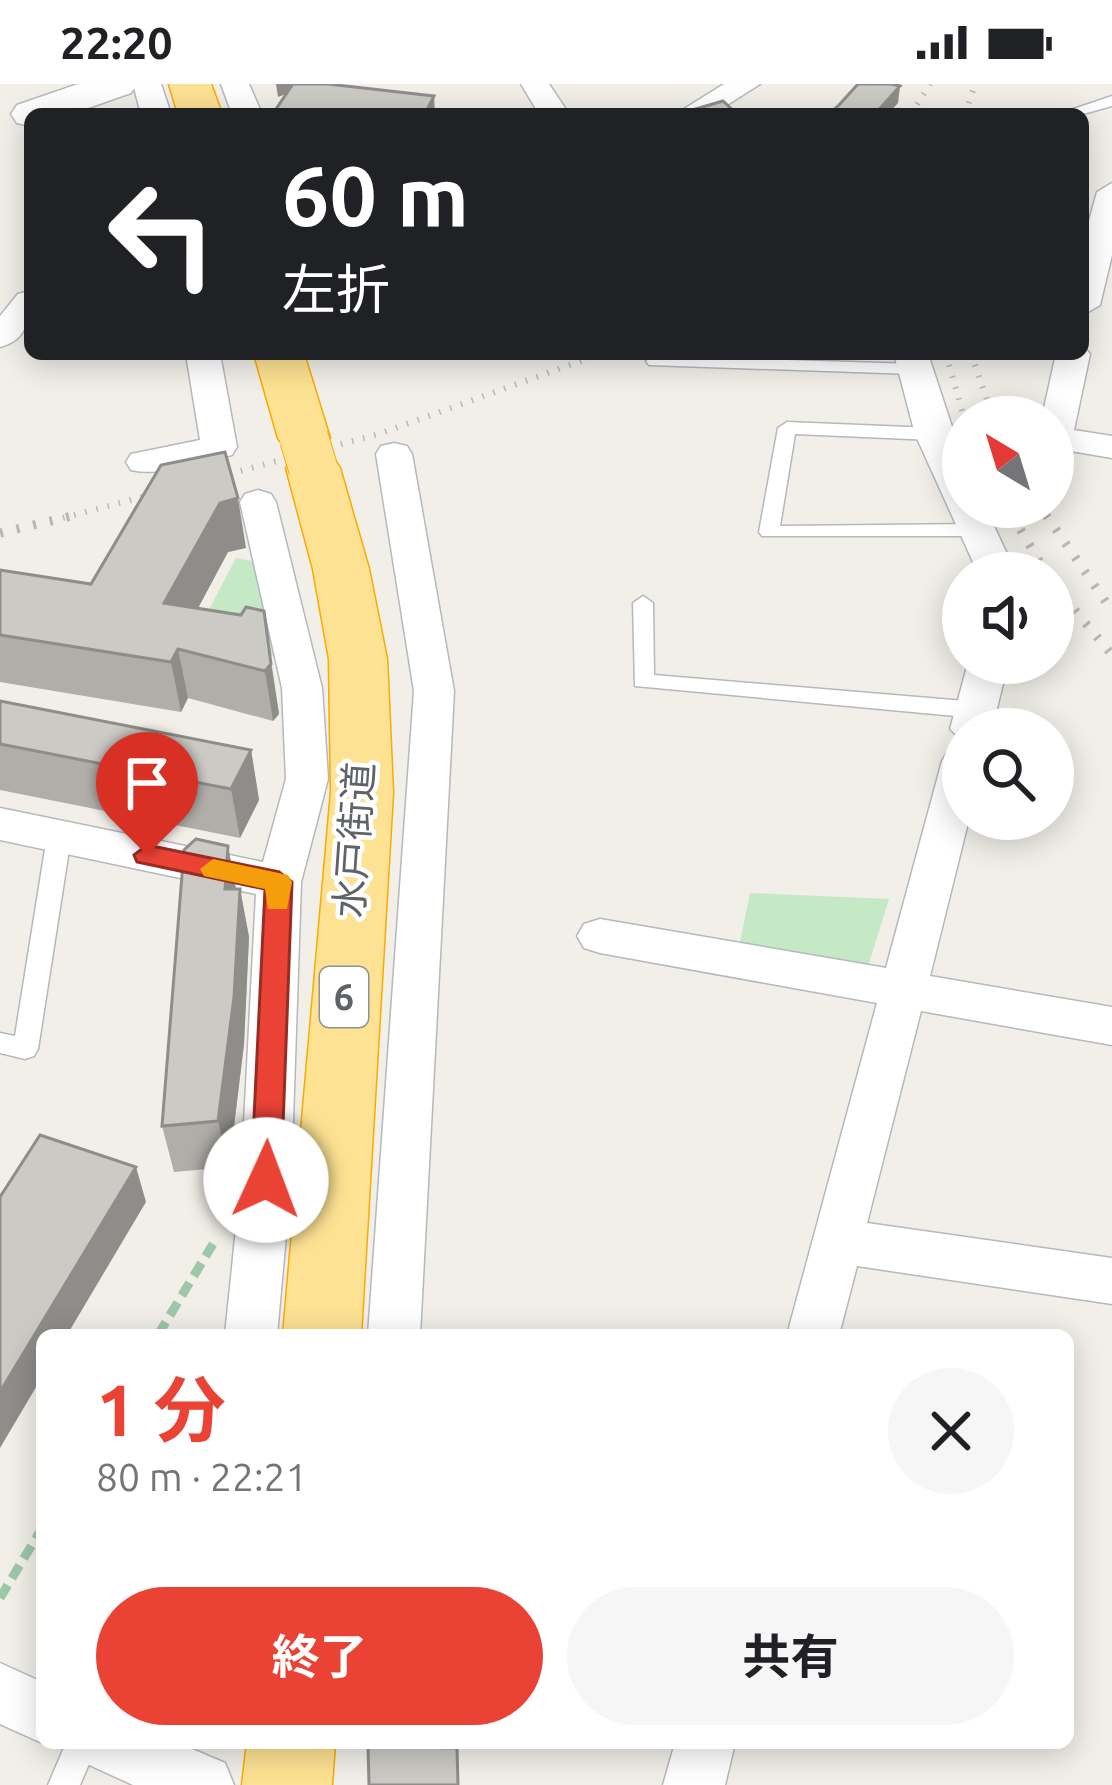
<!DOCTYPE html>
<html lang="ja">
<meta charset="utf-8">
<style>
body{margin:0;font-family:Ubuntu,"Noto Sans JP",sans-serif;background:#f6f6f6;color:#202124;height:100vh;display:flex;flex-direction:column;font-size:45px;white-space:nowrap}
*{box-sizing:border-box;margin:0}
p{font-size:39px;color:#757577}
.icon{flex:none;width:66px;height:66px;fill:none;stroke:currentColor;stroke-width:2;stroke-linecap:round;stroke-linejoin:round}
.map{position:relative;flex:1;overflow:hidden}
.sheet{position:absolute;left:36px;top:1245px;width:1038px;height:420px;display:flex;flex-direction:column;background:#fff;border-radius:18px;box-shadow:0 6px 30px #0003}
.sheet>*{flex:none}
.guide{position:absolute;left:24px;top:24px;width:1065px;height:252px;border-radius:18px;box-shadow:0 6px 30px #0003;background:#202124;color:#fff;overflow:hidden}
.needle{width:78px;rotate:322deg}
.tools{position:absolute;left:942px;top:312px;display:grid;gap:24px}
.tools a{display:grid;place-items:center;width:132px;height:132px;border-radius:50%;background:#fff;box-shadow:0 6px 30px #0003;font-size:60px}
.pin{position:absolute;display:grid;place-items:center;width:102px;height:102px;color:#fff;margin:-123px -51px;border-radius:50% 50% 50% 0;rotate:-45deg;box-shadow:0 0 12px #0007}
.pin .icon{rotate:45deg}
.me{position:absolute;width:132px;margin:-66px;rotate:2deg;stroke-linejoin:round;filter:drop-shadow(0 0 9px #0008)}
.turn{display:flex;align-items:center;gap:42px;height:252px;padding:0 60px;font-size:54px}
.turn .icon{width:156px;height:156px;stroke-width:2.5}
.turn b{display:block;font-size:84px;line-height:102px}
.round{display:grid;place-items:center;flex:none;width:126px;height:126px;border-radius:63px;background:#f6f6f6}
.summary{display:flex;align-items:center;justify-content:space-between;height:204px;padding:0 60px}
h1{font-size:72px;font-weight:700;line-height:90px;color:#ea4335}
.primary-button{display:flex;gap:24px;margin-top:auto;padding:24px 60px}
.primary-button a{flex:1;height:138px;border-radius:72px;background:#ea4335;color:#fff;font-size:48px;font-weight:700;line-height:138px;text-align:center}
.primary-button a+a{background:#f6f6f6;color:#202124}
.status{display:flex;justify-content:space-between;align-items:center;height:84px;padding:0 60px;background:#fff;direction:ltr}
.status svg{height:33px;fill:currentColor}
.map>svg:first-child{display:block}
</style>
<div class="status"><b>22:20</b><svg viewBox="0 0 49 12"><path d="M0 12V9h3v3zM5 12V6h3v6zM10 12V3h3v9zM15 12V0h3v12zM26 1h20v11H26zM47 4h2v5h-2z"/></svg></div>
<div class="map">
<svg width="1112" height="1701" viewBox="0 0 1112 1701">
<rect width="100%" height="100%" fill="#f1efe8"/>
<!-- green -->
<path fill="#c5e8c5" d="M236,474L258,478L277,573L192,558Z
M750,809L889,815L865,892L739,863Z"/>
<g fill="none" stroke-linecap="round" stroke-linejoin="round">
<defs>
<path id="lane" d="M1112,12V22L1083,30H1059Z
M655,272L913,280L922,285L913,290L649,281L646,277Z
M787,338L933,344L942,350L933,356L795,350L780,442L978,440L988,446L978,452H762L759,448L778,344Z
M643,512L653,519L654,591L977,618L988,626L977,634L635,602L633,519Z
M59,745L71,753L38,965L34,972L25,975L0,969V949L15,952L47,753Z
M66,1659H98L80,1701H48Z"/>
<path id="street" d="M133,0H161L171,30H141Z
M221,0H249L262,30H232Z
M521,0H549L569,30H539Z
M724,0H760L713,30H676Z
M1112,99V171L1100,221L1083,231V159L1097,108Z
M30,207C30,232 29,256 0,263V232L18,210Z
M1083,262L1090,270L1074,346L1112,352V374L1053,364V333H1042L1056,270H1083Z
M186,270H220L237,363L232,371C202,378 161,393 131,386L126,378L131,370L200,356Z
M894,270H928L963,376V423H985L1016,489H978L915,350Z
M394,359L407,362L412,370L454,607L420,1251H368L414,607L376,370L381,362Z
M258,406L271,410L276,418L322,604L328,695L301,798L291,1096L277,1251H225L241,1096L256,810L0,756V724L263,778L286,695L282,604L240,418L245,410Z
M968,579H1008L992,645H963V657L950,645Z
M963,662V735H969L930,892L1112,923V961L921,927L867,1139L1112,1174V1220L857,1182L839,1251H787L877,919L600,869L584,864L577,852L584,840L600,835L886,884L942,677L948,667Z
M0,1579L42,1598V1659L0,1640Z
M78,1659H178L225,1679L234,1701H133L87,1680Z
M675,1659H735L725,1701H663Z"/>
<path id="secondary" d="M78,0H137L131,9L71,30H30V42L17,39L11,30L17,21Z"/>
<path id="highway" d="M169,0H211L222,30H178Z
M254,270H304L330,354L322,365L304,370L286,365L278,354Z
M313,368L332,372L340,384L369,485L387,575L393,708L361,1251H283L331,708L329,575L313,485L286,384L294,372Z
M247,1659H335L332,1701H242Z"/>
</defs>
<!-- lane casing -->
<use href="#lane" stroke="#b5b8bc" stroke-width="3"/>
<!-- street casing -->
<use href="#street" stroke="#b5b8bc" stroke-width="3"/>
<!-- secondary casing -->
<use href="#secondary" stroke="#b6babf" stroke-width="3"/>
<!-- highway casing -->
<use href="#highway" stroke="#f9ab00" stroke-width="3"/>
<!-- path -->
<path stroke="#9cc7a9" stroke-width="9" stroke-dasharray="15 8" stroke-linecap="butt" d="M158,1251L213,1160
M0,1514L42,1444"/>
<!-- lane -->
<use href="#lane" fill="#fff" fill-rule="evenodd"/>
<!-- street -->
<use href="#street" fill="#fff" fill-rule="evenodd"/>
<!-- secondary -->
<use href="#secondary" fill="#fff" fill-rule="evenodd"/>
<!-- highway -->
<use href="#highway" fill="#fde293" fill-rule="evenodd"/>
<!-- rail-far1 -->
<path stroke="#b6b7b8" stroke-width="6" stroke-dasharray="1.5 10" stroke-linecap="butt" d="M911,30L930,0
M965,30L975,0
M946,270L964,333
M971,270L993,333
M1007,423L1014,434
M1040,423L1048,434
M63,434L379,350L600,270"/>
<!-- rail -->
<path stroke="#b6b7b8" stroke-width="9" stroke-dasharray="3 14" stroke-linecap="butt" d="M1012,431L1046,489
M1046,431L1112,527
M0,449L76,431
M1053,500L1112,571"/>
<defs>
<path id="highway-bridge" d="M304,354L313,384"/>
</defs>
<!-- highway-bridge casing -->
<use href="#highway-bridge" stroke="#f9ab00" stroke-width="50" stroke-linecap="butt"/>
<!-- highway-bridge -->
<use href="#highway-bridge" stroke="#fde293" stroke-width="48"/>
</g>
<!-- wall -->
<path fill="#afaea9" d="M246,464L228,468L198,524L241,531L264,527L279,630L273,637L188,614L181,628L0,598V486L91,500Z
M0,617L251,666L259,716L240,754L0,706Z
M228,762L236,805H240L249,853L244,960L229,1083L174,1088L162,1042Z"/>
<!-- shaded-wall -->
<path fill="#8f8d8a" d="M276,0H311L278,13Z
M900,2L898,19L888,30H875Z
M434,12L435,30H425Z
M238,414L246,464L228,468L174,569L164,519L220,419Z
M178,565L188,614L181,628L171,578Z
M271,580L279,630L273,637L265,587Z
M251,666L259,716L240,754L231,705Z
M228,762L237,811L225,805Z
M240,805L249,853L244,960L229,1083L218,1037Z
M136,1083L146,1118L67,1251H42V1293L0,1364V1308Z"/>
<!-- building -->
<path fill="#cccac5" stroke="#8f8d8a" stroke-width="3" d="M293,0H328L434,12L425,30H293L274,28Z
M858,0H891L900,2L875,30H829L839,21Z
M723,17L737,30L682,29Z
M225,368L238,414L220,419L164,519L241,531L246,523L264,527L271,580L265,587L178,565L171,578L0,551V486L91,500L161,381Z
M0,617L251,666L231,705L0,660Z
M196,755L228,762L225,805H240L234,913L218,1037L162,1042L184,766Z
M40,1051L136,1083L0,1308V1113Z
M368,1662L457,1664L458,1701H369Z"/>
<!-- route -->
<path fill="#ea4335" stroke="#982c22" stroke-width="3" d="M147,761L279,788L292,798L281,1096L276,1106L266,1109L255,1106L251,1096L265,805L137,778L134,771Z"/>
<!-- slow -->
<path fill="#f59e0b" d="M213,775L288,791L292,798L287,825H268L265,805L204,792L200,785Z"/>
<g text-anchor="middle" stroke-width="9" stroke-linejoin="round" paint-order="stroke">
<!-- shield labels -->
<rect fill="#fff" stroke="#8f9295" stroke-width="3" x="320" y="883" width="48" height="60" rx="9"/>
<g font-size="36" font-weight="bold" fill="#5f6368">
<text x="344" y="926">6</text>
</g>
<!-- street labels -->
<g font-size="39" fill="#5f6368" stroke="#fff">
<text transform="translate(354 756) rotate(-86)" y="14">水戸街道</text>
</g>
</g>
</svg>
<div class="tools">
<a><svg class="needle" viewBox="-14 -14 28 28"><path d="M0-13l5 13h-10z" fill="#e53935"/><path d="M0 13l5-13h-10z" fill="#757577"/></svg></a>
<a><svg class="icon" aria-label="sound" viewBox="0 0 24 24"><path d="M4 9h4l5-4v14l-5-4H4zM17 9q2 3 0 6"/></svg></a>
<a><svg class="icon" aria-label="search" viewBox="0 0 24 24"><circle cx="10" cy="10" r="6"/><path d="M15 15l6 6"/></svg></a>
</div>
<div class="pin" style="left:147px;top:771px;background:#d93025"><svg class="icon" aria-label="arrive" viewBox="0 0 24 24"><path d="M6 21V4h12l-3 4 3 4H6"/></svg></div>
<svg class="me" style="left:266px;top:1096px" viewBox="-20 -20 40 40"><circle r="19" fill="#fff"/><path d="M0-13L10 11 0 6-10 11z" fill="#ea4335"/></svg>
<div class="guide">
<div class="turn"><svg class="icon" aria-label="left" viewBox="0 0 24 24"><path d="M17 20v-9H6M10 6l-5 5 5 5"/></svg><div><b>60 m</b>左折</div></div>
</div>
<section class="sheet">
<div class="summary"><div><h1>1 分</h1><p>80 m · 22:21</p></div><a class="round"><svg class="icon" aria-label="close" viewBox="0 0 24 24"><path d="M6 6l12 12M18 6L6 18"/></svg></a></div>
<div class="primary-button"><a>終了</a><a>共有</a></div>
</section>
</div>
